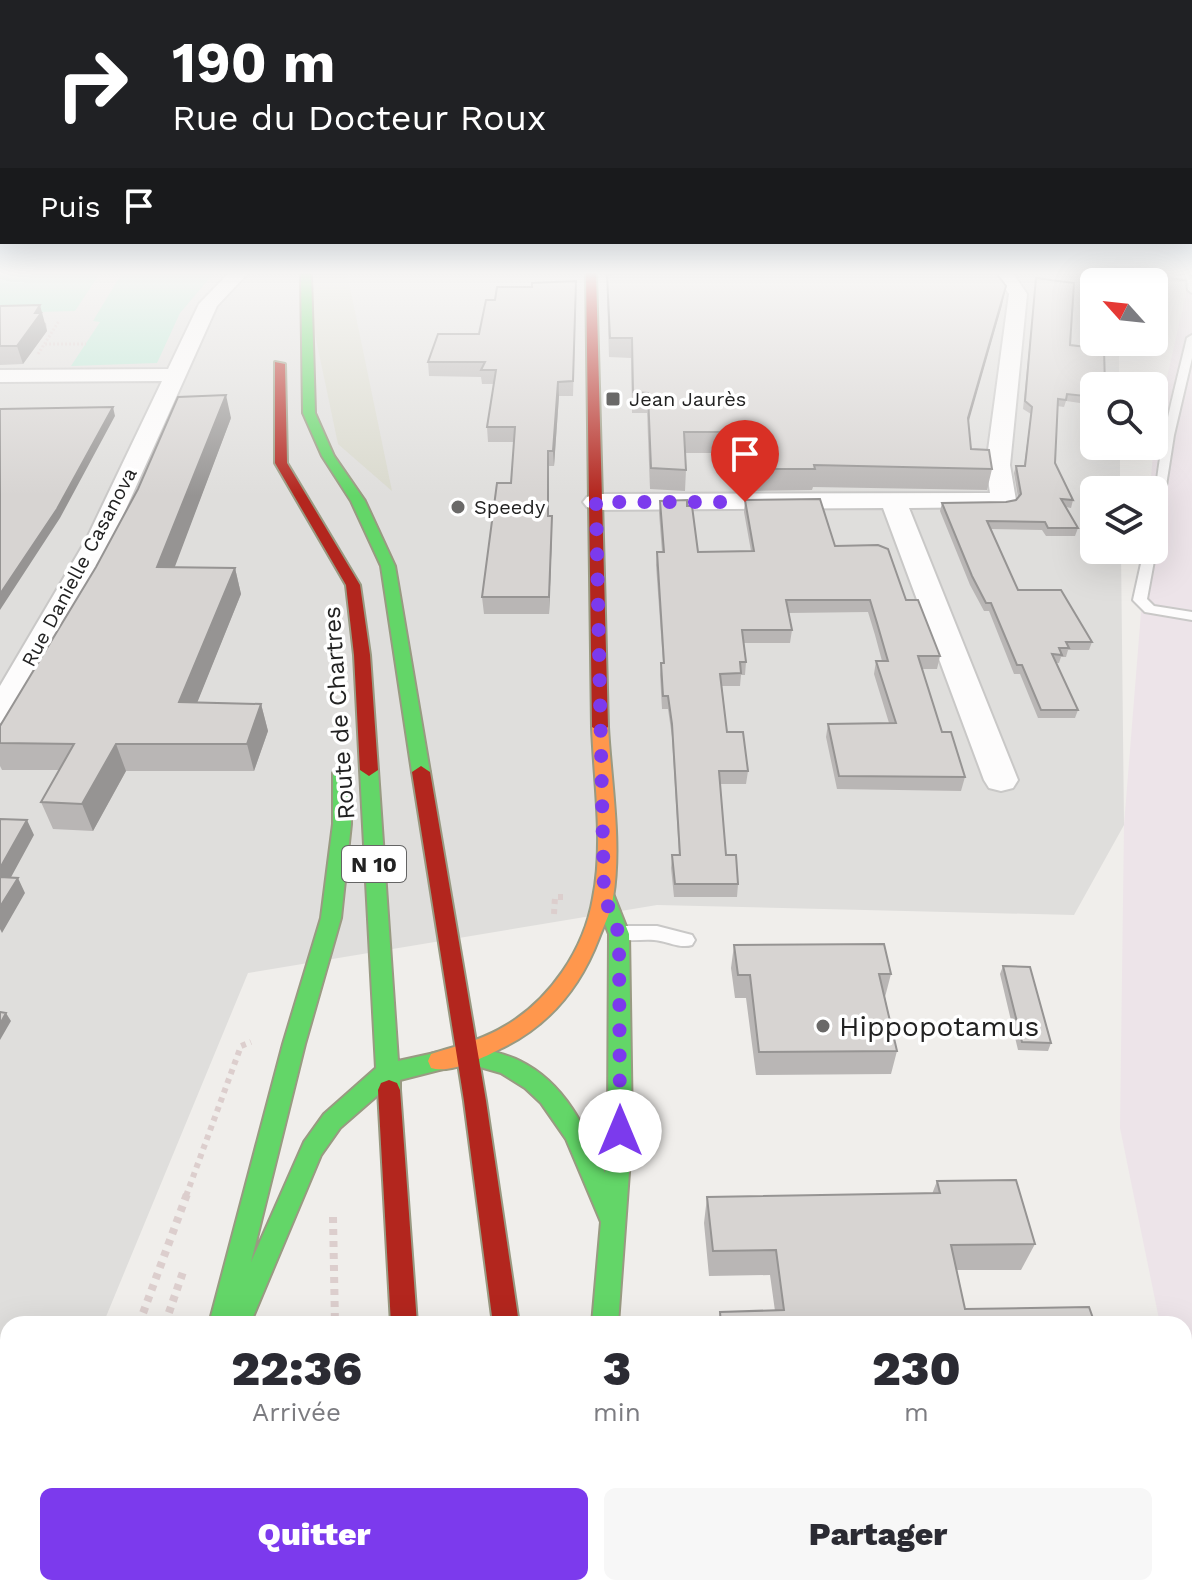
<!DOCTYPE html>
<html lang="fr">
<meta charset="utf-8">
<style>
body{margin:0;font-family:"Work Sans",sans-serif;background:#f7f7f7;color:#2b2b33;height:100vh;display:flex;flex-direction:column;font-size:30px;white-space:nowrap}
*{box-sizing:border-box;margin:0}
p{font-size:26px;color:#7c7c81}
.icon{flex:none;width:44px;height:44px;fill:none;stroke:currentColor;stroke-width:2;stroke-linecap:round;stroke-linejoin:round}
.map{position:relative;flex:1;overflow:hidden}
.sheet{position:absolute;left:0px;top:1316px;width:1192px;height:280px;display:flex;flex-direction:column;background:#fff;border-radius:24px 24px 0 0;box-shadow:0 8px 32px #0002}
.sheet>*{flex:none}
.hud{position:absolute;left:0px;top:0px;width:1192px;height:244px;box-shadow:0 8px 32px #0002;background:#202124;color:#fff;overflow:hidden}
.needle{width:52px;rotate:297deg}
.fabs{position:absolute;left:1080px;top:268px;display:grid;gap:16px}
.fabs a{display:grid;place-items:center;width:88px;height:88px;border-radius:12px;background:#fff;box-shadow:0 8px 32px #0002;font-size:40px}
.pin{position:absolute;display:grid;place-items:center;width:68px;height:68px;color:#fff;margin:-82px -34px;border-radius:50% 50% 50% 0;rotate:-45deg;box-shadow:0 0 8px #0007}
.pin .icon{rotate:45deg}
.me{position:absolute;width:88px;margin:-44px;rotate:0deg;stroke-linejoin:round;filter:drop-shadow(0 0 6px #0008)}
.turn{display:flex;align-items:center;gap:28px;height:168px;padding:0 40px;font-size:36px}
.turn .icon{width:104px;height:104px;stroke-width:2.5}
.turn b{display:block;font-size:56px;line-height:68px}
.then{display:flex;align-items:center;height:76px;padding:0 40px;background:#0003;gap:16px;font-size:30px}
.eta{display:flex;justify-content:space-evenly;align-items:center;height:136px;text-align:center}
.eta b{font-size:48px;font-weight:800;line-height:56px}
.cta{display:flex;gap:16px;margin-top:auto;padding:16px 40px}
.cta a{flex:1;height:92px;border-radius:12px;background:#7c3aed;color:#fff;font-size:32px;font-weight:800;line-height:92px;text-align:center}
.cta a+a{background:#f7f7f7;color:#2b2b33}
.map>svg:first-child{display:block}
</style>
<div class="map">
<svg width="1192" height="1596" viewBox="0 0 1192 1596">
<rect width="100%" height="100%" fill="#f0eeeb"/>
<!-- residential -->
<path fill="#dfdedc" d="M0,273H1118V282H1094V342H1119V386H1094V446H1120V490H1094V550H1121L1124,825L1074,915L657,905L248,973L103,1324H8V1552L0,1571Z"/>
<!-- industrial -->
<path fill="#ede4e9" d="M1178,273H1192V1483L1184,1444V1324H1160L1120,1128L1124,825L1146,550H1154V490H1150L1155,430L1188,285L1175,278Z"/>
<!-- construction -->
<path fill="#d9d9cd" d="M314,273H347L392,491L338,444L313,325Z"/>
<!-- pitch -->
<path fill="#b7e6d2" d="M0,273H100L75,311L0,313Z
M122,273H214L180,313L157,363L71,366L100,322L93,321Z"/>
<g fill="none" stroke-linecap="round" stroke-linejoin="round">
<defs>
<path id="lane" d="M1150,273L1192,276V293L1188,290L1187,280Z
M1192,335V358L1174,435L1160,524L1154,528C1154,463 1172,401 1187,338Z
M1154,547L1156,550L1147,599L1154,606L1192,612V620L1145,612L1133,600L1144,550H1154Z
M622,926H657L692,935L695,940L692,945C680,949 667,941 654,940C641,939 628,942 616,938L613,933L616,928Z"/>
<path id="street" d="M229,273H248L217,306L112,540L16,713L11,720L0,723V686L86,540L162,381L0,382V370L168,369L199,304Z
M995,273H1013L1027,294L1010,465L1016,500L1013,505L1004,507L909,508L1018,780L1013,788L1001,791L989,788L984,780L883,508L596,510L587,507L583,502L587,497L596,494L990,493L986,465L1009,294Z
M616,1588H674V1596H616Z"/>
<path id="fast" d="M301,273H311L315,413L334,456L365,501L395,566L430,772L421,778L412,772L381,566L351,501L322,456L303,413Z
M369,764L378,770L398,1061L439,1052L447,1054L450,1061L447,1068L400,1080V1090L397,1097L389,1100L379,1094L340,1128L321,1155L250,1324H209L283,1044L321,918L333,824V773L342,767L351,773V824L341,918L305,1044L251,1262L304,1142L324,1114L376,1068L360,770Z
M604,889L611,891L614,896L629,934L632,1131L618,1324H592L601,1222L566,1139L541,1103L525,1088L501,1073L459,1061L456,1054L459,1047L467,1045C485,1050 504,1053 520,1061C565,1083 586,1129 605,1173L608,1131L609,934L594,896L597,891Z
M125,1588H155L152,1596H122Z"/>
<path id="slow" d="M600,722L608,727C611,782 622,843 613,898C611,912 604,925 599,938C580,988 549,1026 500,1049C483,1058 450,1074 431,1068L428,1061L431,1054C456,1046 482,1040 505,1026C550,1000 584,950 593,898C604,844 594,782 592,727Z
M404,1588H434V1596H404Z
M520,1588H550L551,1596H521Z
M569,1588H599L598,1596H568Z"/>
<path id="jam" d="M586,273H596L608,727L600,732L592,727Z
M275,362L285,364L287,463L360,585L370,655L378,770L369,776L360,770L354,655L346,585L275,463Z
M421,766L430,772L486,1101L519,1324H493L464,1101L412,772Z
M389,1080L397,1083L400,1090L417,1324H391L378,1090L381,1083Z"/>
</defs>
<!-- lane casing -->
<use href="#lane" stroke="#c9c8c7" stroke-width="4"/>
<!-- street casing -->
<use href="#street" stroke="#c9c8c7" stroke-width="4"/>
<!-- fast casing -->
<use href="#fast" stroke="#999a82" stroke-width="4"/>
<!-- slow casing -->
<use href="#slow" stroke="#999a82" stroke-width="4"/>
<!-- jam casing -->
<use href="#jam" stroke="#999a82" stroke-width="4"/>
<!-- path-far2 -->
<path stroke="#dccecd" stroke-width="3" stroke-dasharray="2 2" stroke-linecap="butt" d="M45,344H86
M38,354L59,321"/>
<!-- path-far1 -->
<path stroke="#dccecd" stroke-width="6" stroke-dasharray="5 5" stroke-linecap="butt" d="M554,914L555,897H564
M186,1196L241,1046L251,1042"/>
<!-- path -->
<path stroke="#dccecd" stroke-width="8" stroke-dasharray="6 6" stroke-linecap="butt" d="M333,1217L335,1324
M139,1324L187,1194
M165,1324L183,1272
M329,1588V1596
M38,1596L41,1588
M69,1596L72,1588"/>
<!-- lane -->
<use href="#lane" fill="#fdfcfc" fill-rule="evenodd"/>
<!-- street -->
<use href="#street" fill="#fdfcfc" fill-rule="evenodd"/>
<!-- fast -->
<use href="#fast" fill="#63d668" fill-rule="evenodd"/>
<!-- slow -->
<use href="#slow" fill="#ff974d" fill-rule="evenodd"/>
<!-- jam -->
<use href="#jam" fill="#b3261e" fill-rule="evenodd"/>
</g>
<!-- wall -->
<path fill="#b9b6b5" d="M607,273H996L1002,305L968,421L971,449L992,469L987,490L813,487L812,490L749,491L740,453H685L686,470L685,491L650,489L647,413H632L631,358L609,357L607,293Z
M1036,278L1070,345L1094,386V405L1066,401L1064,407L1057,406L1055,463L1073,500L1071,508L1066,507L1078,528L1075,536H1046L1042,530L991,529L1018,590L1092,642L1089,650H1068L1066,657H1061L1059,663H1056L1078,710L1075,718H1038L1020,674H1014L989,611H984L970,585L940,511L942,503L1006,502L1016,500L1018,497L1014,473L1016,466H1024L1031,414L1023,409Z
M576,294L573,396H559L554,466H548L549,516H552V532L549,614H484L482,597L511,483L514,442H488L487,427L494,384H482L481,377L429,376L428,362L479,334L495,300Z
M0,306L46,323L47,331L23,364L0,365Z
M231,418L174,567L235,568L241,594L197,702L261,704L268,731L254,771H126L93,831L53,829L41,802L59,770H2L0,766V726Z
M745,500L835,546L906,600L940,656L937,669H922L942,732L965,777L961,791L837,789L826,737L828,724L889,723L874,674L876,661H882L875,635L868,612L789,613L792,630L790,643H744L746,662L745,675H741L740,686H722L727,732L748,771L746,784H720L726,855L738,884L737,897H674L671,868L672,855H679L672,737L668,709H662L660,675L661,663H663L656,565L657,552H662L659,513L660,501L687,506L698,552L751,551L744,512Z
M734,945L891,974L885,997L897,1051L891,1074L756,1075L746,998H735L731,968Z
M1003,966L1051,1043L1048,1051L1018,1050L1000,974Z
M937,1181L1035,1244L1021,1270H957L965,1309L1095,1324H718L720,1312L775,1311L770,1275L709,1276L704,1223L707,1197L932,1194Z
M738,1588H1158L1154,1591L738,1596Z"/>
<!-- shaded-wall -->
<path fill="#969493" d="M1006,286L1002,305L964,438L968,418Z
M40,305L47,331L23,364L17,346Z
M558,382L559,396L554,466L553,451Z
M226,395L231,418L165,593L157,567Z
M113,407L115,416L60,518L0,610V594Z
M552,516V532L549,614V597Z
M235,568L241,594L187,728L179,702Z
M261,704L268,731L254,771L247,744Z
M116,744L126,771L93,831L82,804Z
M27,820L34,835L3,892L0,886V868Z
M18,878L25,893L2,933L0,929V907Z
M6,1013L11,1021L0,1040V1024Z"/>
<!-- building -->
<path fill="#d7d4d2" stroke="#969493" stroke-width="2" d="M611,273H996L1006,286L968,418L971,449L989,450L992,469L814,465L815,469H751L742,432H684L686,470L651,468L648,393L633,392L632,338H610L607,275H611Z
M1036,278L1074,283L1070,345L1104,349L1105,386H1094V397L1067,394L1066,400L1058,399L1055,463L1073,500L1061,499L1078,528H1048L1045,522L987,521L1018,590H1061L1092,642H1066L1069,648H1059L1062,655L1052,654L1078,710H1041L1022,665H1017L991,603H986L972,576L942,503L1006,502L1016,500L1021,494L1016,466H1025L1032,407L1025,401Z
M576,281L573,381L558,382L553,451H548V516H552L549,597H482L497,483H511L515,427H487L496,370H481L485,362H428L438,334H479L486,300H495L497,287H532V283Z
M40,305L35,313H41L17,346H0V306Z
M226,395L157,567L235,568L179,702L261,704L247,744H116L82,804L41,802L74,744L0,743V726L96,567L138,489L178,397Z
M113,407L57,509L0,594V409Z
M820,499L835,546L878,545L888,549L906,600H918L940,656H918L942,732H951L965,777L839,776L828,724L896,723L876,661H888L877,623L870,600H786L792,630H742L746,662H740L741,673L720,674L727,732H743L748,771H719L726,855H736L738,884H675L672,855H680L672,724L668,696H663L661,663H664L657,552H664L660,501L687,500V506H692L698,552L754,551L745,500Z
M0,819L27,820L0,868Z
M0,877L18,878L0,907Z
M884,944L891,974H879L897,1051L759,1052L750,975H738L734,945Z
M1003,966L1030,967L1051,1043L1022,1042Z
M0,1012L6,1013L0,1024Z
M1016,1180L1035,1244L951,1245L965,1309L1089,1307L1095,1324H721L720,1312L784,1310L776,1250L713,1251L707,1197L940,1193L937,1181Z"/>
<!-- sky -->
<linearGradient id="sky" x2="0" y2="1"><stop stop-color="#97c4e6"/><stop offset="0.55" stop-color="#f8f7f6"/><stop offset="1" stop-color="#f8f7f6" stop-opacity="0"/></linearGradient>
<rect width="1192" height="496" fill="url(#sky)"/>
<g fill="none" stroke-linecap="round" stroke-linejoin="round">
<!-- route -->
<path stroke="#7c3aed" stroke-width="14" stroke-dasharray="0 25.2" d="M620,1131L619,934L604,896L596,502H745"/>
</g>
<!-- markers -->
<g fill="#6a6968" stroke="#fff" stroke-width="3">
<rect x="605" y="391" width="16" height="16" rx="4"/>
<circle cx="458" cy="507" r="8"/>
<circle cx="823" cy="1026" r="8"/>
</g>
<g text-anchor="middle" stroke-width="7" stroke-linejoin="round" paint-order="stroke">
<!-- far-poi labels -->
<g font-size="20" fill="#222" stroke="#fff" text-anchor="start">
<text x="629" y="406">Jean Jaurès</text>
<text x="474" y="514">Speedy</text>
</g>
<!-- far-street labels -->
<g font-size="20" fill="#222" stroke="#fff">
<text transform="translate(79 567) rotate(-62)" y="7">Rue Danielle Casanova</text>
</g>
<!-- shield labels -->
<rect fill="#fff" stroke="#646464" stroke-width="2" x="342" y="846" width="64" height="36" rx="6"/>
<g font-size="22" font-weight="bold" fill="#222">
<text x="374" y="872">N 10</text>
</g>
<!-- street labels -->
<g font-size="24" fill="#222" stroke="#fff">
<text transform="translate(339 713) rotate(-94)" y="8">Route de Chartres</text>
</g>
<!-- near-poi labels -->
<g font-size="28" fill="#222" stroke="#fff" text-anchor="start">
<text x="839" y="1036">Hippopotamus</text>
</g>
</g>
</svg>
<div class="fabs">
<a><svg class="needle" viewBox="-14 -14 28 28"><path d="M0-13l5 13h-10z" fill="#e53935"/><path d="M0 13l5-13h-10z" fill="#7c7c81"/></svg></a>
<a><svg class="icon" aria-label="search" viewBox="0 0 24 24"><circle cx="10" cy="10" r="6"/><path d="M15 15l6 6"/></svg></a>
<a><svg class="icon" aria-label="layers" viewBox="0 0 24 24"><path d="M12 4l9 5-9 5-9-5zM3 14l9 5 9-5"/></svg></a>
</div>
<div class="pin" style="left:745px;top:502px;background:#d93025"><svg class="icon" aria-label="arrive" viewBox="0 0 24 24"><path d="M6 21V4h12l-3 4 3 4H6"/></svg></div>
<svg class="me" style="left:620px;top:1131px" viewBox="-20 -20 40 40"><circle r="19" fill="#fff"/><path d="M0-13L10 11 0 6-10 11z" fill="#7c3aed"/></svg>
<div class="hud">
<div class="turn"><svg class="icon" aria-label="right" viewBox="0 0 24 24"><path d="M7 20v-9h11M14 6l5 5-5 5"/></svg><div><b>190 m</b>Rue du Docteur Roux</div></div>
<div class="then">Puis<svg class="icon" aria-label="arrive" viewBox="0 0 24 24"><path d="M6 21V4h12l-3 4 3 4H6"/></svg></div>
</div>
<section class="sheet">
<div class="eta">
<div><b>22:36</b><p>Arrivée</p></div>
<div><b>3</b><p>min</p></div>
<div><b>230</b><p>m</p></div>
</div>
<div class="cta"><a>Quitter</a><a>Partager</a></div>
</section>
</div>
